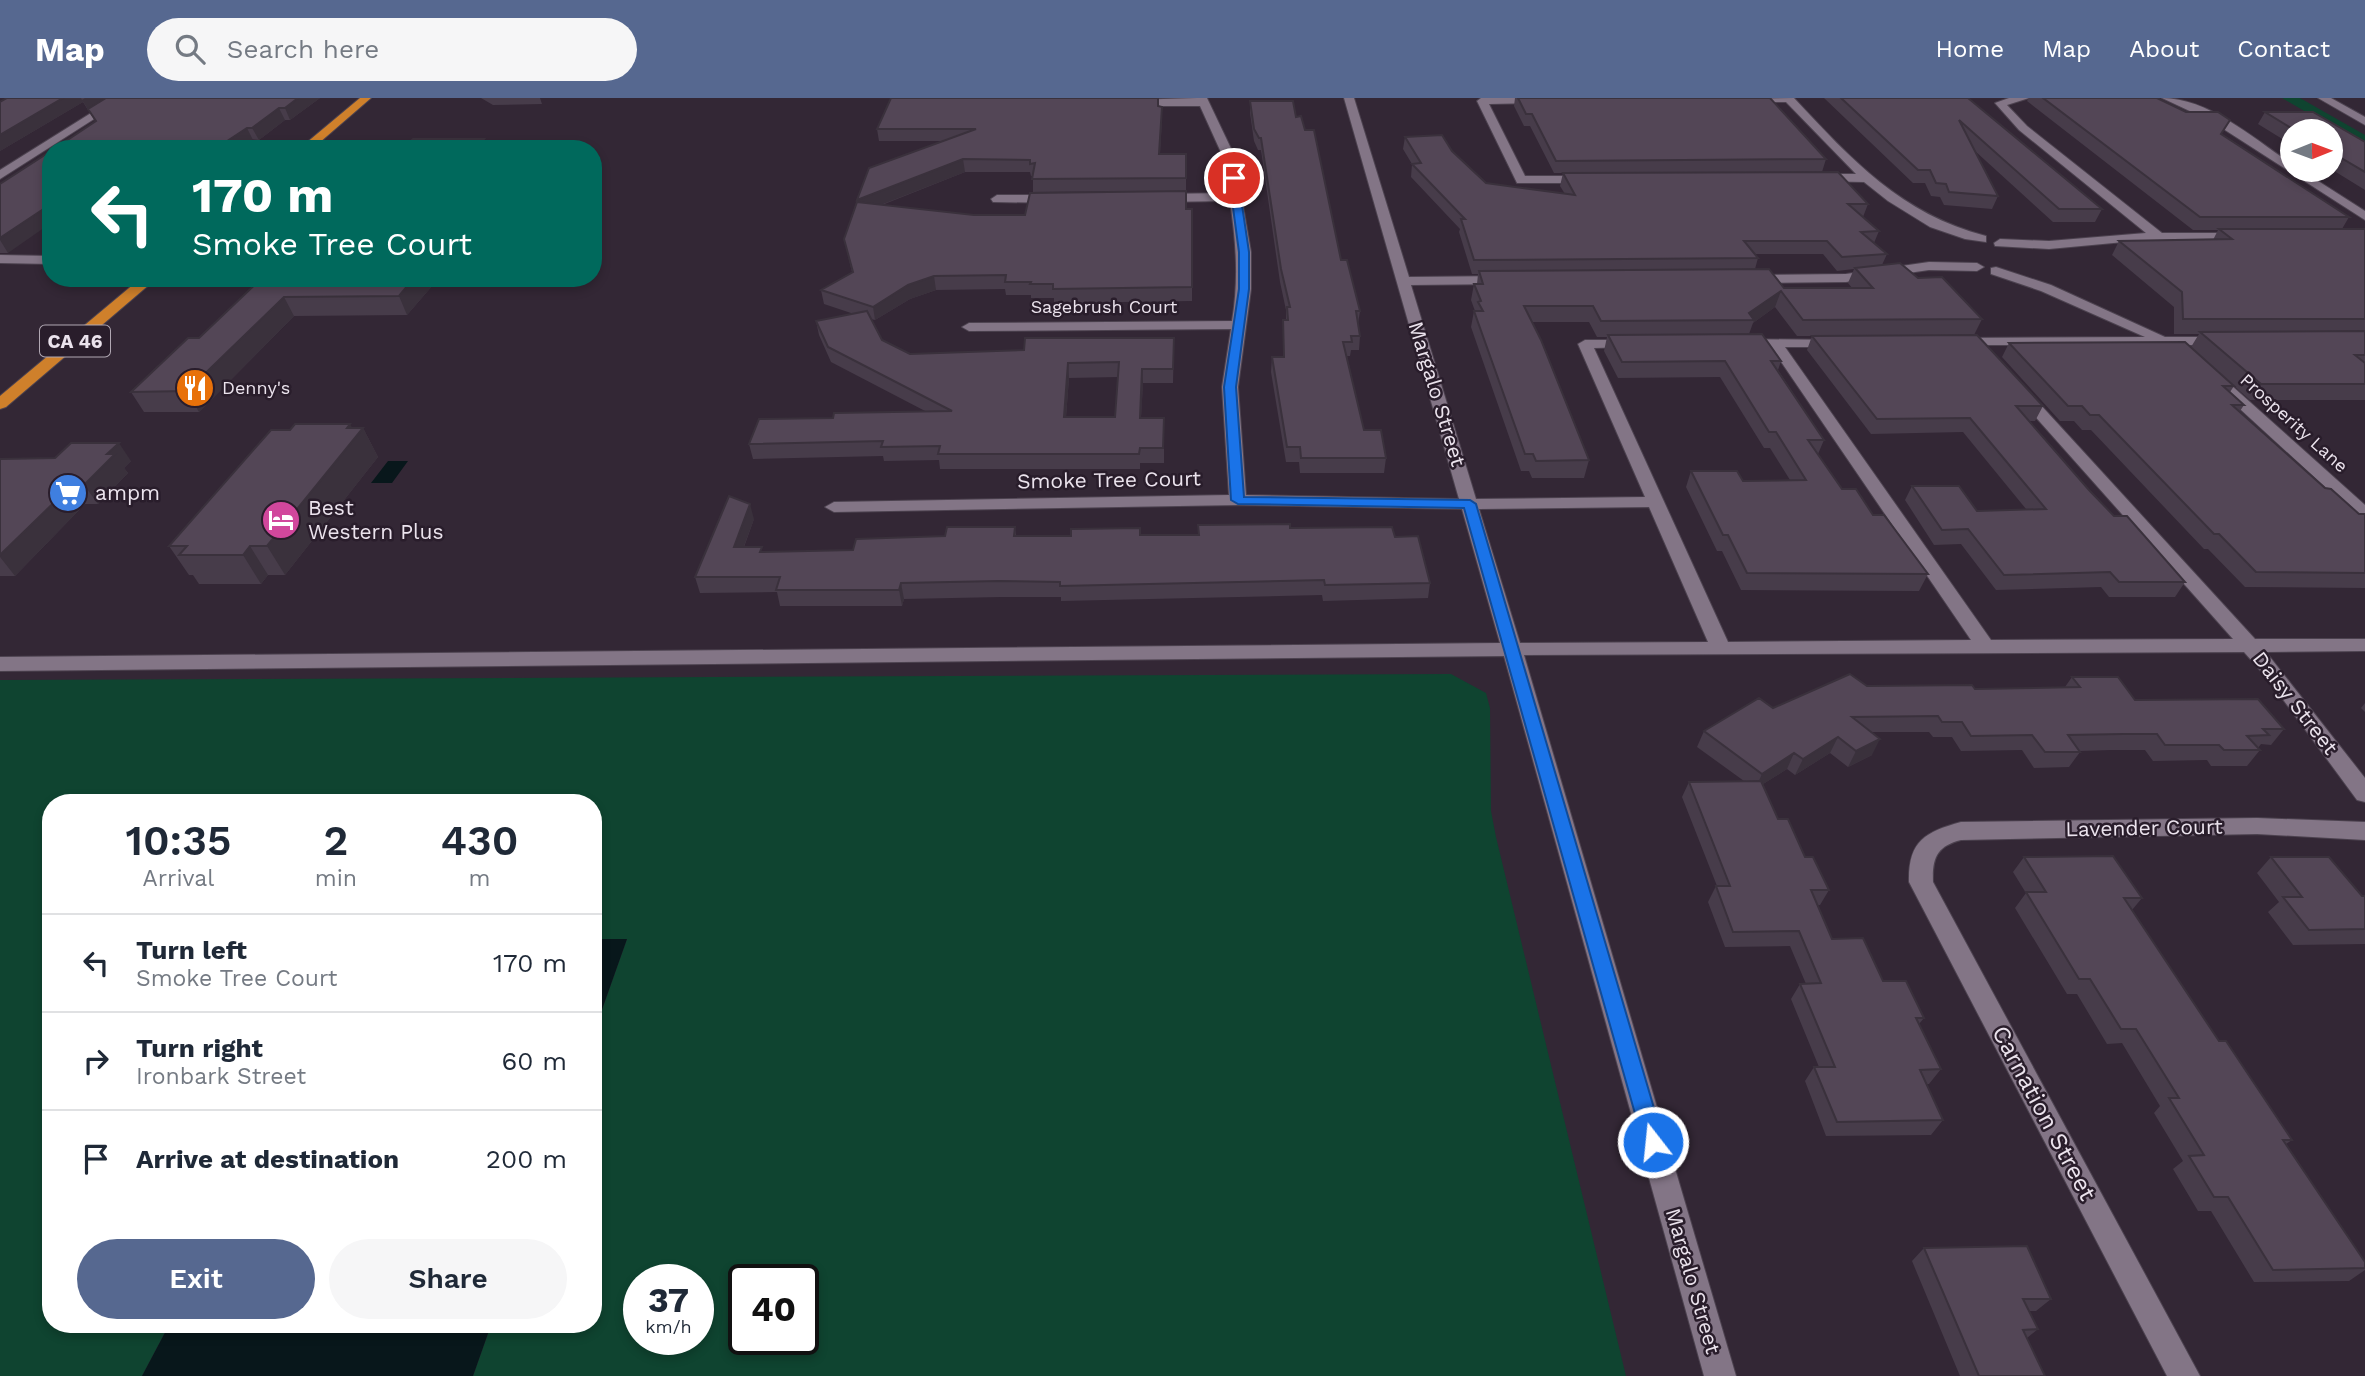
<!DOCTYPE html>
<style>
body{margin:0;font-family:"Work Sans",sans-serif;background:#f6f6f7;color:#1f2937;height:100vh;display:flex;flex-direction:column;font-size:26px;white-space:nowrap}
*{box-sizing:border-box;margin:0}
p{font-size:23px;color:#747a83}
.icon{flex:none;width:38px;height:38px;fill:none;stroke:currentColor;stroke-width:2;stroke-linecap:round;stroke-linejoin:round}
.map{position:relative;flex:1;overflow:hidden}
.drawer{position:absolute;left:42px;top:696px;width:560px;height:539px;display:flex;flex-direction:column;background:#fff;border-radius:28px;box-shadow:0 4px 10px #0003}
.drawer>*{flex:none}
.top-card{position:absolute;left:42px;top:42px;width:560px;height:147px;border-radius:28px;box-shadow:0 4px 10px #0003;background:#00695c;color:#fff;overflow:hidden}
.needle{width:46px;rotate:89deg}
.buttons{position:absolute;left:2280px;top:21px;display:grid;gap:14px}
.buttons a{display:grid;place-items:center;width:63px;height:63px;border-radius:50%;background:#fff;box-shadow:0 4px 10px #0003;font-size:35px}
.speed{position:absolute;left:623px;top:1166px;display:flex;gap:14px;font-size:35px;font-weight:700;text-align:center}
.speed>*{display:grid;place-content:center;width:91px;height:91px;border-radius:50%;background:#fff;box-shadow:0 4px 10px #0003;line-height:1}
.speed small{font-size:18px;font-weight:400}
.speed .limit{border:4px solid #111;border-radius:10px;background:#fff;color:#111}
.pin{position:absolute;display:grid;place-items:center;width:60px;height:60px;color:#fff;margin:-30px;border:4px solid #fff;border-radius:50%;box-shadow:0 2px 7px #0007}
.me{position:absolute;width:77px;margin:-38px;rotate:344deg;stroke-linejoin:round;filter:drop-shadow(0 0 5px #0008)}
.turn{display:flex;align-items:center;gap:24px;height:147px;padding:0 35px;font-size:32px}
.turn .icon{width:91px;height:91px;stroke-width:2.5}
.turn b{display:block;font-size:49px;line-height:60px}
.eta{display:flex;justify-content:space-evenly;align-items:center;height:119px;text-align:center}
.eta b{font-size:42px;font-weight:600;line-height:49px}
.action{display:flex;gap:14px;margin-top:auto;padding:14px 35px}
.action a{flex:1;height:80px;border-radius:42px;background:#566890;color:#fff;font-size:28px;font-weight:600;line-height:80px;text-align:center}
.action a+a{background:#f6f6f7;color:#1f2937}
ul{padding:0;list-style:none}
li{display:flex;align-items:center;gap:21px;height:98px;padding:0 35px;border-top:2px solid #e0e1e3}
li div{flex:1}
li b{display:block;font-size:26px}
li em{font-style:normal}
header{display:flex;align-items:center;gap:42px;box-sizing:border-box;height:98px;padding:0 35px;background:#566890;color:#fff}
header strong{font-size:33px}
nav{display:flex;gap:38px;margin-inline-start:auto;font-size:24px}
.search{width:490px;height:63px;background:#f6f6f7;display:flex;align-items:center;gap:18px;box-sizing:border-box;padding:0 24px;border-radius:38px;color:#747a83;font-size:26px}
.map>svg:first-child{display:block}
</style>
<header>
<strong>Map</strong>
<div class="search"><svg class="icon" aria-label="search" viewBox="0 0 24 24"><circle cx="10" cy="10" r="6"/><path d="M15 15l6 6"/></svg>Search here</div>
<nav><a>Home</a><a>Map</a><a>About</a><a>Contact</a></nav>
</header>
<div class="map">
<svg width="2365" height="1278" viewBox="0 0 2365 1278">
<rect width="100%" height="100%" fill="#332735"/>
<!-- green -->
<path fill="#0f4430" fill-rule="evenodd" d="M2282,0H2300L2365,37V49Z
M1451,576L1486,595L1490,610L1491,713L1496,739L1626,1278H473L491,1227H593V937L627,841H593V705H51V1227H169L142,1278H0V582ZM639,1181H698V1241H639ZM744,1181H803V1241H744Z"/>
<!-- water -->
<path fill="#08171b" d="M388,363H408L392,385H371Z
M593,841H627L593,937Z
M169,1227H491L473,1278H142Z"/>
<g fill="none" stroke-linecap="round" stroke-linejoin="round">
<defs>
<path id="minor" d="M115,0H127L0,81V72Z
M1197,0H1207L1236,61L1244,99L1242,102L1251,154V191L1238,289L1246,397L1459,401L1344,0H1354L1409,179L1506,178L1513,182L1506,186L1411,187L1476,401L1645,399L1578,246L1585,242H1640L1642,245L1640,248L1635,249L1594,250L1728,544L1971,542L1771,249L1736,248L1734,245L1736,242L1741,241L1843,242L1845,245L1843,248L1838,249H1785L1991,542L2233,541L2017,298L2014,295L2022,290L2027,292L2255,541H2365V553L2266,554L2365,680V704L2357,702L2268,581L2244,554L1524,557L1736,1278H1704L1504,558L0,573V559L1500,545L1462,411L1238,407L834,414L825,409L834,404L1229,397L1222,289L1231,231L969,233L962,229L969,225L1232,223C1239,181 1236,144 1230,103L1160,104L1154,100L1160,96L1229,95L1224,61L1200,8H1130L1125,5L1130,2ZM1649,409L1708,544L1520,545L1479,411Z
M1546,0V4L1542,5L1489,6L1525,78H1589L1593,79V85H1517L1477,3L1481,0Z
M1794,0C1852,62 1901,116 1986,138V144L1965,141L1930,129L1888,103L1864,84L1813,83V77L1817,76H1856L1786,4H1742L1737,1Z
M2009,0H2029L2007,7L2027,28L2162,135H2242L2248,139L2242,143H2135L2049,151L1995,148L1994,145L2000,141L2049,143L2146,135L2019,32L1995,5Z
M2162,0C2209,0 2254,41 2292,66V72H2301L2365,113V122L2211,23Z
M2318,0H2331L2365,19V27Z
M997,97H1058L1064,101L1058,105L993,104L991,101Z
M0,157L51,158V166L0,165Z
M1929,164L1977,165L1984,169L1977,173L1929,172L1846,184L1748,185L1741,181L1748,177L1846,176Z
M1996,169L2051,187L2165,239H2223L2230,243L2223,247H1953L1951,244L1958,240L2145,239L2041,193L1991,176V170Z
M2208,269L2213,271L2365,407V421L2359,420L2203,277L2200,274L2203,271Z
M2257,720L2365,724V742L2257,736L1961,742C1937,748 1932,760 1933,784L2200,1278H2167L1909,784C1908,743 1925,734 1961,724Z"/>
<path id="highway" d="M360,0H371L312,51H299Z
M141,180H157L6,309L0,311V298Z"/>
</defs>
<!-- minor casing -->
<use href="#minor" stroke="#4c424f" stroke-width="2"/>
<!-- highway casing -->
<use href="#highway" stroke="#4c424f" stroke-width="2"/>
<!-- minor -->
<use href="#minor" fill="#837586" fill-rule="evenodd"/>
<!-- highway -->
<use href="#highway" fill="#cf802b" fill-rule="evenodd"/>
</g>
<!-- wall -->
<path fill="#473c4a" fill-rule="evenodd" d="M7,0H320L290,22H285L259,42L95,23L83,4L0,53V4Z
M481,0H540L542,6L493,7Z
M891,0H1158V8L1162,20L1160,56H1186V93L1033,94V78H1031L1030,74H965L882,107L974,117H1025L1192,111V203L1054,205V200H1031V197H1006L1005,191L936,192L910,201L875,222L871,221L882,242L910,256L1024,252L1174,240L1173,285H1143L1141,320H1164V365H1140V371H940L939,362L884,363L883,358L753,361L749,346L833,320L927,314L831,264L819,237L816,223L854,216L824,206L821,192L852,174L844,141L857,102L943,43H879L877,31ZM1118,279L1115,319H1066L1069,280Z
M1515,0H1770L1826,61L1822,74L1633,75L1868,106L1863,119L1879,133L1874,145L1887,156L1882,167L1918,180L1982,221L1974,237L2043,308L2035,323H2028L2089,392L2114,418L2185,484L2175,499H2109L2101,489L1996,492L1961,446L1934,447L1905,402L1912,388L1977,413L2026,411L1963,334L1871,336L1807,252L1812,238H1797L1775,209L1753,225L1749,236L1781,263L1778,272L1824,342L1818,356L1842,391L1873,417L1928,476L1919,493L1741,492L1722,453H1717L1686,389L1691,373L1743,383L1790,382L1770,350H1764L1720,279L1618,280L1604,253L1607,239H1597L1589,224H1532L1589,362L1584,380H1532L1529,373H1521L1471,229L1474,213H1475L1471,202L1474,186H1477L1478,176H1472L1459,134L1460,131L1411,79L1412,66L1403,51L1405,39L1452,53L1486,85L1565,96L1560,88L1563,75H1554L1530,28H1524L1514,8ZM1755,156H1823L1837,173L1854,171L1848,185L1852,190H1784L1755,171L1758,160Z
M1824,0H1948L2102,111L2095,124H2053L1975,53L1998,98L1992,111L1944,107L1940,99L1931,98L1925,85H1913Z
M2029,0H2157L2186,14L2222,36L2349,119L2342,131H2365V302H2250L2234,288L2230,294L2244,307L2240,313L2325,390L2359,416H2365V490L2245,489L2208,451H2204L2091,332H2082L2074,323H2060L2002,259L2009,245L2191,249L2199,236H2174V209L2112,157L2119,143L2213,142L2218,132H2193L2027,3Z
M1250,3L1296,19L1341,162L1360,213L1358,226L1360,238L1359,252H1351L1350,258H1347L1364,332L1386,360L1384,375H1300L1299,364H1286L1271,274L1272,259H1283V222H1286V212L1280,184L1261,52H1258L1254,43L1250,15Z
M2265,14H2313L2365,44V92L2331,71V33H2292V47L2258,26Z
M0,86L8,155H0Z
M262,180H439L407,217L294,218L199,314H144L131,294L199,240Z
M353,330H363L378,359L285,477H268L261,486H199L193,477H189L169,448Z
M55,360L131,363L124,370L128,375L98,406H85L15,478H0V361Z
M754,421L744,449L763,454L853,452L1015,429L1016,438L1198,437L1290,430L1395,439L1430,485L1428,500L1323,503L1322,497L1061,503V499H1001L904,501L902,508H780L777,494L700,495L695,479Z
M2072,579L2135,602L2284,631L2271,647L2261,646L2258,650L2260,652L2247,668H2211L2207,662L2153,663L2145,652H2111L2079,653L2080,654L2069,669L2034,670L2022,652L1961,653L1952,639H1933L1929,634H1872V657L1848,669L1830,655L1795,677L1787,671L1763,686L1778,721L1829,792L1820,807H1818L1832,841L1924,920L1919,926L1941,971L1929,986H1926L1943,1022L1931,1037L1826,1038L1805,983L1814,969H1819L1791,901L1800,886H1806L1790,848L1725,849L1708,804L1716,788H1717L1682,699L1689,684L1744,683L1697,649L1704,633L1773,610L1867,588L1975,591L2065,589Z
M2365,605V614L2361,610Z
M2024,759L2142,800L2132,812L2219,943L2292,1042L2286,1046L2365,1164V1172L2349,1183L2254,1184L2211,1113H2198L2173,1071L2183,1063L2154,1015L2160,1008L2122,945L2107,946L2077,896H2067L2015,810L2026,795L2013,774Z
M2271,759L2362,798H2365V846L2293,847L2268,814L2279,804L2257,775Z
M1924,1150L2051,1201L2036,1213H2029L2038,1231L2027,1240L2045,1278H1960L1912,1163Z"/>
<!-- shaded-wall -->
<path fill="#3a313c" d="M63,0H81L83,4L0,53V37Z
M85,0H110L89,13L82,2Z
M298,0H320L290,22L285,10Z
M279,10L285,22L259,42L252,30Z
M247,30L253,42L241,51H215Z
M484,41L488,51H474Z
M963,61L965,74L860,115L857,102Z
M51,106V125L8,155L0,142V140Z
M934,178L936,192L910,201L875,222L873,209L908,187Z
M414,180H439L407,217L399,198Z
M1781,193L1775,209L1753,225L1754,222L1749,215Z
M284,199L294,218L199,314L187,293Z
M1068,265L1069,280L1065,333L1064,319Z
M1142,271L1143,285L1140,334V320Z
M350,326L357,338L363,330L378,359L285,477L267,448Z
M119,345L131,363L124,370L128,375L98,406L84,387L107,356Z
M72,387L85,406L15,478L0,459V457Z
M750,406L754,421L738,464L734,449Z
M250,448L268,477L261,486L243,457Z
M901,485L904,501L902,508L899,492Z
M1838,639L1830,655L1795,677L1803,661Z
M1880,641L1872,657L1848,669L1856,653Z
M1794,655L1787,671L1755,691L1762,676Z"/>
<!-- building -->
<path fill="#534656" stroke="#3a313c" stroke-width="2" fill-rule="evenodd" d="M7,0H63L0,37V4Z
M106,0H298L285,10H279L252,30H247L215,51H54L96,23L88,11Z
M891,0H1158V8L1162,9L1159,56H1186V80L1032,81L1035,65L1030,66V62L963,61L857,102L869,70L976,31H877Z
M1518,0H1770L1826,61L1556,63L1532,16H1526Z
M1841,0H1968L2102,111H2059L1959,22L1998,98L1949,94L1946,86L1936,85L1930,72H1918Z
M2043,0H2157L2186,14H2218L2230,22L2221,36L2349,119H2200Z
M1250,3H1293L1296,19L1301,18L1305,32H1314L1341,162H1347L1360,213H1356L1360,238H1351L1352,244H1343L1364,332H1381L1386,360H1301L1300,349H1287L1272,259H1284L1283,222H1288L1287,209H1290L1281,171L1261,40H1259L1254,31Z
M2265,14H2313L2365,44V74L2331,54V33H2296Z
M1442,37L1452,53L1486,85L1575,97L1563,75L1838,74L1868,106H1848L1879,133L1861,134L1887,156L1842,159L1827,143H1744L1758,160L1474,162L1461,121H1465L1412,66L1421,65L1405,39Z
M413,41H484L474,51H402Z
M51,53V106L0,140V86Z
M1186,93V111H1192V189L1053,191V186H1030L1031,184H1005L1006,177L934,178L908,187L873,209L821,192L853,174L844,141L857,104L974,117H1025L1030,95Z
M2219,131H2365V221H2183L2182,194L2119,143L2232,141Z
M1900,165L1918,180L1942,179L1982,221L1803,222L1781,193L1749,215L1754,222L1601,223L1593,208H1524L1541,242L1589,362L1536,363L1533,356H1525L1474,213H1483L1478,204L1481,203L1474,186H1483L1479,173L1769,171L1784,190H1873L1855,170Z
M262,180H414L399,198L284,199L187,293L131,294L188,240H199Z
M867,213L882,242L910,256L1024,252L1025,240H1174L1173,271H1142L1140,320H1164L1163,350H1140L1139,356H938L940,348L881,349L883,343L749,346L759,321L833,320L834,315L952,313L828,249L816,223ZM1119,264L1115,319H1064L1068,265Z
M2365,233V257H2355L2365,265V286H2261L2200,234Z
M1762,236L1781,263H1771L1824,342H1808L1842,391H1856L1873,417H1884L1928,476L1747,475L1728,437H1723L1691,373H1737L1743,383L1806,382L1776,334H1769L1725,263L1622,264L1608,237Z
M1977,237L2043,308H2016L2089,392L2114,418H2127L2185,484H2119L2110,474L2004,477L1968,431L1942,432L1912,388H1959L1977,413L2046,411L1970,320L1877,321L1812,238Z
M2185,244L2234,288H2223L2244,307H2232L2325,390L2331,391L2359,416H2365V475L2256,474L2219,436H2214L2099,317H2090L2082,308H2068L2009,245Z
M295,326H350L347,330H363L267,448H250L243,457H179L187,448H169L271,332H290Z
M71,345H119L107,356H115L84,387H72L0,457V361L55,360Z
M729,398L750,406L734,449H762L760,454L853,452L856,441L945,438L947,429H1015L1014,438H1071V431L1140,430V437H1199L1198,427L1290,426V430L1392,429L1395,439L1418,438L1430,485L1325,487L1324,482L1060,488V484L999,483L901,485L899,492H776L780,479H695Z
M1850,576L1867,588L1972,587L1975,591L2080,589L2072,579H2118L2135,602L2258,601L2284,631H2263L2269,637L2247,638L2260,652H2224L2219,647H2165L2157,636H2123L2068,637L2080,654H2045L2032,637L1971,638L1962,624H1942L1938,618L1852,619L1880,641L1856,653L1838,639L1803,661L1794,655L1762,676L1704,633L1759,600L1773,610Z
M1761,683L1778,721H1788L1805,759H1813L1829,792H1811L1832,841L1863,840L1883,883H1906L1924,920H1916L1941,971L1920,972L1943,1022L1837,1024L1814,969H1835L1800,886L1821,885L1799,833L1733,834L1716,788H1730L1689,684Z
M2113,758L2142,800H2124L2219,943H2226L2292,1042H2283L2365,1164V1170L2273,1172L2228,1099H2214L2189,1058L2204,1057L2169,1000H2179L2136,931H2121L2090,881H2079L2026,794H2046L2024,759Z
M2271,759H2329L2362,798H2365V831L2309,832L2283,799H2302Z
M2027,1148L2051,1201H2023L2038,1231L2023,1232L2045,1278H1979L1924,1150Z"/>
<!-- route -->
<path fill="#1a73e8" stroke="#114b97" stroke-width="2" d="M1234,78L1238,80L1249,154V191L1236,289L1244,399L1470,402L1476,406L1664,1044L1660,1051L1653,1054L1646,1051L1643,1044L1464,410L1238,406L1231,402L1224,289L1239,191V154L1229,80Z"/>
<!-- icons -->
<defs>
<symbol id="restaurant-disc" viewBox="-11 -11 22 22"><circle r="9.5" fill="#e8710a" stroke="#291d2b"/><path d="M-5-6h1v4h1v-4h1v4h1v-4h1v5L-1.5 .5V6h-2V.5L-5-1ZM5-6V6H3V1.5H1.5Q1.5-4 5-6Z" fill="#fff"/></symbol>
<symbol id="supermarket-disc" viewBox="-11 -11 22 22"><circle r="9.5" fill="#3f7fe0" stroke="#291d2b"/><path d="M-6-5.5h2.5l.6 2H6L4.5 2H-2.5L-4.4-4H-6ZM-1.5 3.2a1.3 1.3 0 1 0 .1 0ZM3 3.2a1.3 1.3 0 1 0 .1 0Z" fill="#fff"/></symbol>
<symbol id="hotel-disc" viewBox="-11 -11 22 22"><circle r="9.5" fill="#d1479c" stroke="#291d2b"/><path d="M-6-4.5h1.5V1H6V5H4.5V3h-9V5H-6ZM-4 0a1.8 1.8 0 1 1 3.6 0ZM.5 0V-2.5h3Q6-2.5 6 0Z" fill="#fff"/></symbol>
</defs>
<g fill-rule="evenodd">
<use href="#restaurant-disc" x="173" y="268" width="44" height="44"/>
<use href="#supermarket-disc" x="46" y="373" width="44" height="44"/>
<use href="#hotel-disc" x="259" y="400" width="44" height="44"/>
</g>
<g text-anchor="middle" stroke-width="5" stroke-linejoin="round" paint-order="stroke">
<!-- far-street labels -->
<g font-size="18" fill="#ebe3ed" stroke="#291d2b">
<text x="1104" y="215">Sagebrush Court</text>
<text transform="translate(2294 325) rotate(42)" y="6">Prosperity Lane</text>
</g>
<!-- far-poi labels -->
<g font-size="18" fill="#ebe3ed" stroke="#291d2b" text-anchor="start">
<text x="222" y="296">Denny's</text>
</g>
<!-- shield labels -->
<rect fill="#291d2b" stroke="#b1a8b3" stroke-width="2" x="40" y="227.5" width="70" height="31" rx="5"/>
<g font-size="19" font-weight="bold" fill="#ebe3ed">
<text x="75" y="250">CA 46</text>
</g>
<!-- street labels -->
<g font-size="21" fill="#ebe3ed" stroke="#291d2b">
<text transform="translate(1437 296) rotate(73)" y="7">Margalo Street</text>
<text transform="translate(1109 382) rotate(-1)" y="7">Smoke Tree Court</text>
<text transform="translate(2295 605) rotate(52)" y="7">Daisy Street</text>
<text transform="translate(2144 730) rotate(-1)" y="7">Lavender Court</text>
<text transform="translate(1693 1183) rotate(74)" y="7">Margalo Street</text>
</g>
<!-- poi labels -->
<g font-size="21" fill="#ebe3ed" stroke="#291d2b" text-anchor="start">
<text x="95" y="402">ampm</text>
<text x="308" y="417">Best<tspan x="308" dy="24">Western Plus</tspan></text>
</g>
<!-- near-street labels -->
<g font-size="24" fill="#ebe3ed" stroke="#291d2b">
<text transform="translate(2044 1015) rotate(62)" y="8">Carnation Street</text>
</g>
</g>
</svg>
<div class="buttons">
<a><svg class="needle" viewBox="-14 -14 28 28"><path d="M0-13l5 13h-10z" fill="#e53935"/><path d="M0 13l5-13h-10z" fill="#747a83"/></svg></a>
</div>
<div class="speed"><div>37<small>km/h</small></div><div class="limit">40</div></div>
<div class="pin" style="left:1234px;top:80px;background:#d93025"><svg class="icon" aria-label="arrive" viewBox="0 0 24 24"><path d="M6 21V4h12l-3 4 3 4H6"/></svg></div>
<svg class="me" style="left:1653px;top:1044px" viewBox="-20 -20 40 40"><circle r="17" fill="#1a73e8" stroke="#fff" stroke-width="3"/><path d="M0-11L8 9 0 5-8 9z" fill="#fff"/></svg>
<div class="top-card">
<div class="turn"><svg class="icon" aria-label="left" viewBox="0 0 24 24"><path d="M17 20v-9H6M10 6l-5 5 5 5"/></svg><div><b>170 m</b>Smoke Tree Court</div></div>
</div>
<section class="drawer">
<div class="eta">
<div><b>10:35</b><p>Arrival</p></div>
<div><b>2</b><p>min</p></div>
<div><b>430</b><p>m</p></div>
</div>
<ul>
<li><svg class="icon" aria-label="left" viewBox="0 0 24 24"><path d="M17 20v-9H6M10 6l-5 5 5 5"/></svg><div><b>Turn left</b><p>Smoke Tree Court</p></div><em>170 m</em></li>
<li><svg class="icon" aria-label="right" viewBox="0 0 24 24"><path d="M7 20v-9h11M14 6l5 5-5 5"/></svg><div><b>Turn right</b><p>Ironbark Street</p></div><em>60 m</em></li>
<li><svg class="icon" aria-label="arrive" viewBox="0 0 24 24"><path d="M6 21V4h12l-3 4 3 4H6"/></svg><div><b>Arrive at destination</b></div><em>200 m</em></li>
</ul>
<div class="action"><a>Exit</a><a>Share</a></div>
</section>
</div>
